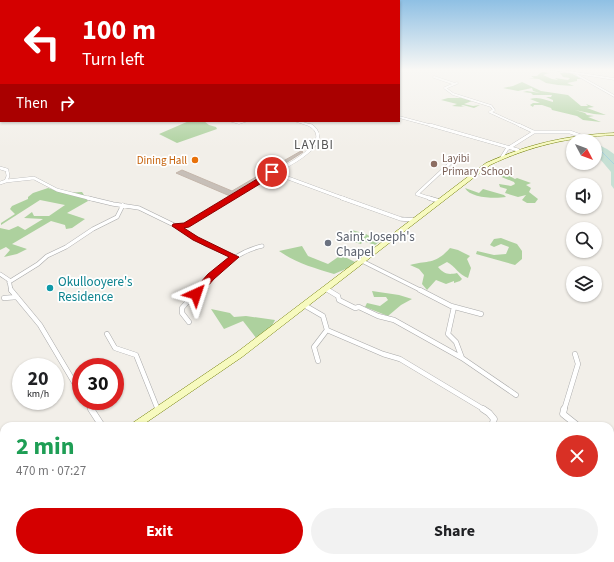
<!DOCTYPE html>
<meta charset="utf-8">
<style>
body{margin:0;font-family:"Source Sans 3",sans-serif;background:#f2f2f2;color:#202124;height:100vh;display:flex;flex-direction:column;font-size:15px;white-space:nowrap}
*{box-sizing:border-box;margin:0}
p{font-size:13px;color:#757577}
.icon{flex:none;width:22px;height:22px;fill:none;stroke:currentColor;stroke-width:2;stroke-linecap:round;stroke-linejoin:round}
.map{position:relative;flex:1;overflow:hidden}
.panel{position:absolute;left:0px;top:422px;width:614px;height:140px;display:flex;flex-direction:column;background:#fff;border-radius:12px 12px 0 0;box-shadow:0 1px 3px #0004}
.panel>*{flex:none}
.top-card{position:absolute;left:0px;top:0px;width:400px;height:122px;box-shadow:0 1px 3px #0004;background:#d40000;color:#fff;overflow:hidden}
.needle{width:26px;rotate:131deg}
.buttons{position:absolute;left:566px;top:134px;display:grid;gap:8px}
.buttons a{display:grid;place-items:center;width:36px;height:36px;border-radius:50%;background:#fff;box-shadow:0 1px 3px #0004;font-size:20px}
.speed{position:absolute;left:12px;top:358px;display:flex;gap:8px;font-size:20px;font-weight:700;text-align:center}
.speed>*{display:grid;place-content:center;width:52px;height:52px;border-radius:50%;background:#fff;box-shadow:0 1px 3px #0004;line-height:1}
.speed small{font-size:10px;font-weight:400}
.speed .limit{border:6px solid #d22;background:#fff;color:#111}
.pin{position:absolute;display:grid;place-items:center;width:34px;height:34px;color:#fff;margin:-17px;border:2px solid #fff;border-radius:50%;box-shadow:0 1px 4px #0007}
.me{position:absolute;width:44px;margin:-22px;rotate:42deg;stroke-linejoin:round;filter:drop-shadow(0 0 3px #0008)}
.turn{display:flex;align-items:center;gap:14px;height:84px;padding:0 16px;font-size:18px}
.turn .icon{width:52px;height:52px;stroke-width:2.5}
.turn b{display:block;font-size:28px;line-height:34px}
.then{display:flex;align-items:center;height:38px;padding:0 16px;background:#0003;gap:8px;font-size:15px}
.round{display:grid;place-items:center;flex:none;width:42px;height:42px;border-radius:21px;background:#f2f2f2}
.head{display:flex;align-items:center;justify-content:space-between;height:68px;padding:0 16px}
h1{font-size:24px;font-weight:700;line-height:30px;color:#1e9e55}
.cta{display:flex;gap:8px;margin-top:auto;padding:8px 16px}
.cta a{flex:1;height:46px;border-radius:24px;background:#d40000;color:#fff;font-size:16px;font-weight:700;line-height:46px;text-align:center}
.cta a+a{background:#f2f2f2;color:#202124}
.map>svg:first-child{display:block}
</style>
<div class="map">
<svg width="614" height="562" viewBox="0 0 614 562">
<rect width="100%" height="100%" fill="#f2efe9"/>
<!-- forest -->
<path fill="#add19e" d="M543,72L549,73L543,75L552,79L558,80L555,78L568,80L570,78L563,77L560,73H571L581,79H577V81L567,83L574,86L558,85L546,83L539,79L528,78H534L531,76H537L540,73Z
M522,82L541,91L568,95L581,106H588L586,104L594,107L587,108L606,115L594,114L575,110L585,113L587,115L594,116L588,117L601,122L583,120L577,116L552,110L551,108L542,105H534L533,107L530,105L533,103H540L530,99C539,96 545,100 553,102V100L546,97H551L552,95H533L531,93L523,92L527,91L540,93L533,91L532,88L518,91L503,88L513,86Z
M448,98H462L472,101L464,104L473,106L480,105L474,108L463,105L461,106L465,107L452,106L457,104L441,100Z
M189,121H204L209,125L216,127L217,129L177,143L159,134Z
M504,173L515,179L517,178L531,183L526,185L531,188L529,192L538,199L535,203H527L522,200L526,195L518,197L505,193L507,189L500,187L499,184L511,186L515,184L514,182L499,176Z
M48,188L64,193L82,192L88,201L67,213L85,219L72,228L66,229L65,225L51,221L12,244L27,249L17,254L4,257L10,250L6,247L0,250V228L9,230L18,226L25,230L43,219L24,218L32,212L34,216H49L65,205L40,200L1,225V223L15,214L10,209L12,206L28,199V197L33,193Z
M465,188L479,193L483,189L504,195L506,197C495,199 470,198 465,188Z
M352,230L366,234L379,242L375,245L363,241L361,244L354,242L356,238L347,234Z
M501,238L517,244L522,251V259L515,265L476,254L477,251L494,255L506,254L509,247L501,244L494,247L490,245L494,239Z
M302,246L308,256L328,264L341,255L355,262L348,268L334,274C314,268 296,263 279,251Z
M450,248L458,250L470,256L467,259L471,268L468,278C459,275 455,266 447,262L438,267C444,274 448,275 457,273L462,279L460,281L454,283V281L446,284L436,280L427,290L422,284L424,275L419,269L410,265C428,260 435,265 450,248Z
M372,291L399,295L412,299L401,305L388,316L365,307L367,303L380,306L388,300L386,297H374Z
M211,309L230,313L234,317L246,316L275,320L271,328L257,339L243,321L224,329Z"/>
<!-- wetland -->
<path fill="#c6e0d4" d="M597,144L607,149L614,154V189L611,185V172L595,153V145Z"/>
<g fill="none" stroke-linecap="round" stroke-linejoin="round">
<!-- stream -->
<path stroke="#aad3df" stroke-width="1" d="M598,148L614,164"/>
</g>
<!-- building -->
<path fill="#c7bfb8" stroke="#c4b6ab" d="M301,151L303,152L289,161L276,168H271Z
M182,170L232,191L261,174L265,175L230,196L176,173Z"/>
<g fill="none" stroke-linecap="round" stroke-linejoin="round">
<defs>
<path id="street-far4" d="M551,69L614,79
M577,75L614,96
M434,77L455,84
M457,83L445,88L453,94L491,106L494,110L490,112L521,126
M399,117L433,126
M232,121L239,123L245,121
M297,121L312,126"/>
<path id="street-far3" d="M430,125L518,150
M519,125L534,132
M502,157L507,149L534,132H570L581,136
M0,168L7,170L8,176L6,181L0,183
M273,171L280,172V175L274,176L271,174Z
M277,171C289,165 336,141 310,125
M280,175L345,199
M6,181L34,178L57,190L92,199
M231,199L271,175
M432,199L417,194L460,154"/>
<path id="street-far2" d="M88,198L113,204L139,208L176,226L207,245L235,257
M342,198L401,219L415,220
M429,198L439,201
M177,226L186,225L232,198
M362,261L422,291
M0,274L9,280L11,291
M9,282L38,264L47,256L66,247L93,229L117,217L123,205
M325,289L330,291
M197,291C215,272 235,252 262,246"/>
<path id="street-far1" d="M11,290L40,325L81,394
M328,290L338,296L339,300L355,308L359,307L378,316L394,320L462,358
M420,290L451,306L481,314
M4,298L17,297
M304,305L323,316L327,330
M454,307L448,334L456,342L462,358L516,395
M189,322L182,313V308L198,290
M327,330L383,354L400,359L485,410
M107,334L115,348L136,355L158,410
M318,361L314,347L327,330
M86,401L92,410
M564,410L578,364L575,354"/>
<path id="street" d="M91,409L102,426
M483,409L489,413L494,419L492,426
M564,409L563,414L578,426
M610,452L614,455
M160,558L163,562
M309,558L314,562
M89,562L91,558
M331,562L334,558"/>
<path id="secondary" d="M614,133V135C569,137 530,146 490,165L242,357L141,426H130L131,424L236,353L486,163C528,144 568,135 614,133Z
M4,506V517L0,519V508Z"/>
</defs>
<!-- street-far4 casing -->
<use href="#street-far4" stroke="#a9a9a9" stroke-width="2.5"/>
<!-- street-far3 casing -->
<use href="#street-far3" stroke="#a9a9a9" stroke-width="3.5"/>
<!-- street-far2 casing -->
<use href="#street-far2" stroke="#a9a9a9" stroke-width="4.5"/>
<!-- street-far1 casing -->
<use href="#street-far1" stroke="#a9a9a9" stroke-width="5.5"/>
<!-- street casing -->
<use href="#street" stroke="#a9a9a9" stroke-width="7"/>
<!-- secondary casing -->
<use href="#secondary" stroke="#707d05" stroke-width="1"/>
<!-- street-far4 -->
<use href="#street-far4" stroke="#fff" stroke-width="2"/>
<!-- street-far3 -->
<use href="#street-far3" stroke="#fff" stroke-width="3"/>
<!-- street-far2 -->
<use href="#street-far2" stroke="#fff" stroke-width="3.5"/>
<!-- street-far1 -->
<use href="#street-far1" stroke="#fff" stroke-width="4.5"/>
<!-- street -->
<use href="#street" stroke="#fff" stroke-width="6"/>
<!-- secondary -->
<use href="#secondary" fill="#f7fabf" fill-rule="evenodd"/>
</g>
<!-- sky -->
<linearGradient id="sky" x2="0" y2="1"><stop stop-color="#8fc0e4"/><stop offset="0.47" stop-color="#f9f8f5"/><stop offset="1" stop-color="#f9f8f5" stop-opacity="0"/></linearGradient>
<rect width="614" height="148" fill="url(#sky)"/>
<!-- route -->
<path fill="#d40000" stroke="#8a0000" d="M272,170L275,172L273,176L189,227L184,228L198,237L239,257L214,279L199,296H192L191,294L192,292L208,274L229,257L193,240L172,226L173,224L184,223Z"/>
<!-- markers -->
<circle fill="#e8710a" stroke="#fff" stroke-width="1.5" cx="195" cy="160" r="4"/>
<circle fill="#8d6e63" stroke="#fff" stroke-width="1.5" cx="434" cy="164" r="4"/>
<circle fill="#6b7280" stroke="#fff" stroke-width="1.5" cx="328" cy="243" r="4"/>
<circle fill="#0f9aa8" stroke="#fff" stroke-width="1.5" cx="50" cy="288" r="4"/>
<g text-anchor="middle" stroke-width="3.5" stroke-linejoin="round" paint-order="stroke">
<!-- far-education labels -->
<g font-size="11" fill="#785e54" stroke="#fff" text-anchor="start">
<text x="442" y="162">Layibi<tspan x="442" dy="13">Primary School</tspan></text>
</g>
<!-- far-food labels -->
<g font-size="11" fill="#c56008" stroke="#fff" text-anchor="end">
<text x="187" y="164">Dining Hall</text>
</g>
<!-- far-quarter labels -->
<g font-size="13" letter-spacing="1" fill="#555" stroke="#fff">
<text x="314" y="149">LAYIBI</text>
</g>
<!-- worship labels -->
<g font-size="13" fill="#5b616d" stroke="#fff" text-anchor="start">
<text x="336" y="241">Saint Joseph's<tspan x="336" dy="15">Chapel</tspan></text>
</g>
<!-- culture labels -->
<g font-size="13" fill="#0d838f" stroke="#fff" text-anchor="start">
<text x="58" y="286">Okullooyere's<tspan x="58" dy="15">Residence</tspan></text>
</g>
</g>
</svg>
<div class="buttons">
<a><svg class="needle" viewBox="-14 -14 28 28"><path d="M0-13l5 13h-10z" fill="#e53935"/><path d="M0 13l5-13h-10z" fill="#757577"/></svg></a>
<a><svg class="icon" aria-label="sound" viewBox="0 0 24 24"><path d="M4 9h4l5-4v14l-5-4H4zM17 9q2 3 0 6"/></svg></a>
<a><svg class="icon" aria-label="search" viewBox="0 0 24 24"><circle cx="10" cy="10" r="6"/><path d="M15 15l6 6"/></svg></a>
<a><svg class="icon" aria-label="layers" viewBox="0 0 24 24"><path d="M12 4l9 5-9 5-9-5zM3 14l9 5 9-5"/></svg></a>
</div>
<div class="speed"><div>20<small>km/h</small></div><div class="limit">30</div></div>
<div class="pin" style="left:272px;top:172px;background:#d93025"><svg class="icon" aria-label="arrive" viewBox="0 0 24 24"><path d="M6 21V4h12l-3 4 3 4H6"/></svg></div>
<svg class="me" style="left:196px;top:294px" viewBox="-20 -20 40 40"><path d="M0-17L14 15 0 8-14 15z" fill="#d40000" stroke="#fff" stroke-width="4"/></svg>
<div class="top-card">
<div class="turn"><svg class="icon" aria-label="left" viewBox="0 0 24 24"><path d="M17 20v-9H6M10 6l-5 5 5 5"/></svg><div><b>100 m</b>Turn left</div></div>
<div class="then">Then<svg class="icon" aria-label="right" viewBox="0 0 24 24"><path d="M7 20v-9h11M14 6l5 5-5 5"/></svg></div>
</div>
<section class="panel">
<div class="head"><div><h1>2 min</h1><p>470 m · 07:27</p></div><a class="round" style="background:#d93025;color:#fff"><svg class="icon" aria-label="close" viewBox="0 0 24 24"><path d="M6 6l12 12M18 6L6 18"/></svg></a></div>
<div class="cta"><a>Exit</a><a>Share</a></div>
</section>
</div>
